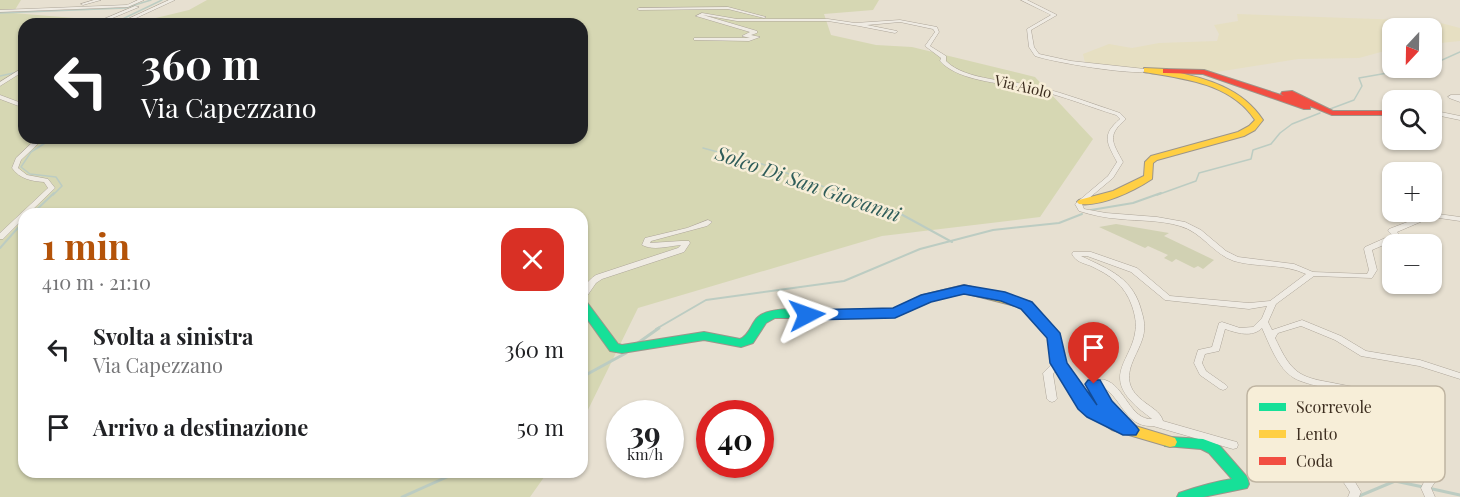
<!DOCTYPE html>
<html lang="it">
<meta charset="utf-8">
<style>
body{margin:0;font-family:"Playfair Display",serif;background:#f6f6f6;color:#202124;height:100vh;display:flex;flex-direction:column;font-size:22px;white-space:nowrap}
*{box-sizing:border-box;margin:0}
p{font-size:20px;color:#757577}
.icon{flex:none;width:33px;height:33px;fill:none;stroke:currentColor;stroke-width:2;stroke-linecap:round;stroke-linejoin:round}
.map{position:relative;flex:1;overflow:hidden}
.drawer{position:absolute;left:18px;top:208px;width:570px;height:270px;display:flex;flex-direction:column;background:#fff;border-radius:18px;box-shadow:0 2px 4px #0004}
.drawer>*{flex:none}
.hud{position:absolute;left:18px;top:18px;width:570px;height:126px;border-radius:18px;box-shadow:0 2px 4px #0004;background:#202124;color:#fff;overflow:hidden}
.needle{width:39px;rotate:202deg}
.controls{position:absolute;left:1382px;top:18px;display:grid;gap:12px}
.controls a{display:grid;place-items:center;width:60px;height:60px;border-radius:12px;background:#fff;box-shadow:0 2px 4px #0004;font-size:30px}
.speed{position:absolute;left:606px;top:400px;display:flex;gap:12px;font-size:30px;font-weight:700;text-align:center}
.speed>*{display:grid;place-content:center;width:78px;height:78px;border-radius:50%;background:#fff;box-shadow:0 2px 4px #0004;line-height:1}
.speed small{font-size:15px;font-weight:400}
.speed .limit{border:9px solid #d22;background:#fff;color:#111}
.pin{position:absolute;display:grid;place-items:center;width:51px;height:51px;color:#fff;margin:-62px -26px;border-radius:50% 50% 50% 0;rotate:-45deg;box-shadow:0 0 6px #0007}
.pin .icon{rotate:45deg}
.me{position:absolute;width:66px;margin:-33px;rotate:86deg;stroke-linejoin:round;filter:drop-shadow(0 0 4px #0008)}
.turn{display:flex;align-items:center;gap:21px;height:126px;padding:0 24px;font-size:27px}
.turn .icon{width:78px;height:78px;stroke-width:2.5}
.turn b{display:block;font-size:42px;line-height:51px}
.round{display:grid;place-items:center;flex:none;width:63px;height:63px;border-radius:18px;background:#f6f6f6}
.summary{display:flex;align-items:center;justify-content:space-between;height:102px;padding:0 24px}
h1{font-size:36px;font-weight:700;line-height:45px;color:#b45309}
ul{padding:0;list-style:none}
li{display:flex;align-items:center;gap:18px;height:78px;padding:0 24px}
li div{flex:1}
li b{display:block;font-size:22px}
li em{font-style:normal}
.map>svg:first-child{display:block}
</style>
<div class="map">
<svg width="1460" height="497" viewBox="0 0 1460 497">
<rect width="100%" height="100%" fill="#e7e0d1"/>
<!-- farmland -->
<path fill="#e6dfc2" d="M1237,14L1433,21L1460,28V41L1431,44V28H1392V49L1359,58L1298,59L1210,73L1122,70L1085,63L1083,54L1109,44L1132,48L1159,43L1217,41L1219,34L1214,25L1238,21Z"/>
<!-- green -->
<path fill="#d6d7b3" d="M0,0H21L13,13L74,18L82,24H24V138H582V24H131L189,10L207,0H879L873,10L824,14L831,35L876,45L912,47L1035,77L1093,139L1040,217L882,236L638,308L582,422V214H24V472L547,473L530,497H0Z"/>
<!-- cemetery -->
<path fill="#d1d1b3" d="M1116,224L1169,233L1164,236L1214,260L1203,269L1198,266L1194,268L1176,259L1172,262L1164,258L1168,255L1148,246L1145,248L1099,227Z"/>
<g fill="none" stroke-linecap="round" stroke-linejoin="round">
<!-- stream-far2 -->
<path stroke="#bcccc2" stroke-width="1.5" d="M0,13L125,8L151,0
M112,24L162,0
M1431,65L1460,52
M0,76L18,72
M1330,109L1354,100L1362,86L1359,78L1416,68
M703,148L762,164L846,195
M53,195L62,186L56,177L30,174L21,167L31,152L53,138
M1157,195L1196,181L1199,173L1251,159L1253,150L1271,144L1280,133L1292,124L1320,113"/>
<!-- stream-far1 -->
<path stroke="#bcccc2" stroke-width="2" d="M840,193L888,207L952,242
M1091,210L1133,203L1161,193
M32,214L54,193
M0,248L24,221
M656,329L706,300L844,281L920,249L993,230L1059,223L1082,214"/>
<!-- stream -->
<path stroke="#bcccc2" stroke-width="3" d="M635,345L659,328
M582,377L626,353
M1428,488L1460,495
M402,497L458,472
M1357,497L1395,481L1423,487"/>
<defs>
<path id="street" d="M94,0H101L83,5L81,4Z
M138,0H144L128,7L0,12V10L127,5Z
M169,0H175L123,24H117Z
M1021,0H1027L1057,15L1031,30L1034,47L1039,54L1071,61L1145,69L1148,71C1134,76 1052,62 1035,56L1029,47L1027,29L1051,15Z
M135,6L139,7L98,24H92Z
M728,7L766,17L764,18L728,9L639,10L637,9L639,8Z
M702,13L737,19H828L855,23L900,20L937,27L939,32L930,46L946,56V61C966,81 1012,80 1039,87C1067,94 1093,104 1120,113L1125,118V120C1106,136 1113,143 1123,162L1113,178L1082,204L1084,209L1106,213L1157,217L1185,222L1201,230L1226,251L1238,257L1294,264L1313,272L1367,274L1369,270L1364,249L1365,247L1392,235L1388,231L1389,229L1431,213L1460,217V221L1432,217L1397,232L1401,236L1400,238L1372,250L1377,270L1372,278L1314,276L1276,304L1268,322L1272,330L1302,320L1341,336L1366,351L1420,360L1460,373V379L1419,366L1361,356L1335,340L1301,326L1278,333L1275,338C1281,350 1287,364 1298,372C1309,380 1325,381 1338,384C1363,389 1416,396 1429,421C1432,426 1432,433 1433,439L1429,443L1442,472V477L1441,480L1435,482L1431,488L1435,497H1425L1421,488L1427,476L1432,475C1429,462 1420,451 1419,438L1393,421L1405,438L1403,441C1384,444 1369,421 1349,422L1369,439L1379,457C1375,469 1360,471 1355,482L1361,492L1359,497H1348L1350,492L1344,483L1350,470L1369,459V457L1361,445L1339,424L1337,421L1339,418C1359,411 1370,418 1387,428C1382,422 1377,417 1381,408L1384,407L1422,430C1415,392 1322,394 1294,378C1278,369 1269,343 1262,328C1252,338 1237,333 1225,329L1219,351L1205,354L1202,363L1206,371L1226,385L1228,387L1226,389L1223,390L1220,389L1200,375L1194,363L1198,350L1212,347L1219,323L1222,322L1240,328L1253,327L1262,318L1267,306L1249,309L1165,300L1131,272L1087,256H1081C1110,270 1134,278 1142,313C1145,322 1145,332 1142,340C1137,355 1126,368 1130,384C1136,403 1160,407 1163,421L1233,441L1237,442L1238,445L1237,448L1233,449L1153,426C1124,428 1121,394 1100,386L1109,404L1129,424L1131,427L1129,430L1126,431L1123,430L1103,408L1089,384L1091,382C1095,380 1100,379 1105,380C1125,386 1130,420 1152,419C1145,413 1137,408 1131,401C1106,374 1131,359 1135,333C1137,324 1135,315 1132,306C1125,285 1110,275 1091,266C1083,263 1076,262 1072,254L1073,252H1091L1137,268L1170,296L1249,303L1270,301L1306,274C1283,263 1258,268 1234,261C1213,254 1202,232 1180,226C1160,220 1139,221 1120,219C1105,218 1092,215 1079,211L1075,204L1076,203L1108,176L1117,162C1107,143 1101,135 1120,119L1116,115C1090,107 1063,96 1036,90C1008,83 960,83 940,61L941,58L925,46L935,32L933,29L900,22L867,25L897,31V32L895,33L859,26L828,21H737L703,15L757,31V33L751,35L760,37L749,41L696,40H694V38H750L742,36L750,32L696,16Z
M24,67V71L0,86V82Z
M0,95L24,104V108L0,99Z
M1451,95H1460V102L1449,98L1448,97Z
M1431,110L1460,116V120L1431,114Z
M37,138H44L21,160L18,168L27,175L48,179L55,188L28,214H24V218L3,239H0V233L48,188L44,182C31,181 20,179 12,168L16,158Z
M708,220L712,222L707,226L651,241L650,243L681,241H689L690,243L684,252L602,279L596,283L585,299L582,300C582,288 586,282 596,275L678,248L681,245C668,246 654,251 642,245L645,238L687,228Z
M1058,360L1061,361L1062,363L1053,374L1057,399L1055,401L1052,402L1049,401L1047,399L1043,373L1055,361Z"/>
<path id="fast" d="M582,300L586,301L618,344L622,345L704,332L740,339C750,335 751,323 758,317C772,305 807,310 825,310L829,311L831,314L829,317L825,318H775L766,323L753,343L741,347L704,340L622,353L610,351L582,312Z
M1170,437L1203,439L1219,445L1247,477L1249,484L1247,488L1203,497H1177L1179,493C1196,487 1213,482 1232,479L1209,453L1201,449L1165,446L1163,442L1165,438Z"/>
<path id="slow" d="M1144,68L1166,69L1170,71C1206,78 1242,88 1263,120L1255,130L1244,136L1157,160L1153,163L1152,179C1134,191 1101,207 1079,204L1077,202L1079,200L1113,191L1144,176L1145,162L1151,156L1238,132L1249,126L1255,120C1231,83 1184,79 1144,72Z
M964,285L1031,302L1060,337L1064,363L1089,401L1122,422L1175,438L1177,442L1175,446L1170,447L1112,430L1079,407L1052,363L1048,338L1023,308L964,293L931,301L895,317L825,318L821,317L819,314L821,311L825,310L893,309L923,295Z"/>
<path id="jam" d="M1163,69L1204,70L1284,96L1281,94L1282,92L1292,91L1333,111H1392V115H1332L1310,106V109H1304L1203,74L1166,73H1163Z"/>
</defs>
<!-- street casing -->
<use href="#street" stroke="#ada599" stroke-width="1"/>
<!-- fast casing -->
<use href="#fast" stroke="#9c958a" stroke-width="2"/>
<!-- slow casing -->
<use href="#slow" stroke="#9c958a" stroke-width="2"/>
<!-- jam casing -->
<use href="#jam" stroke="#9c958a" stroke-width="2"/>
<!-- street -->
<use href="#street" fill="#efebe3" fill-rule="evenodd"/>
<!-- fast -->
<use href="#fast" fill="#16e098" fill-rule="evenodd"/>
<!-- slow -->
<use href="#slow" fill="#ffcf43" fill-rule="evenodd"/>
<!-- jam -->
<use href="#jam" fill="#f24e42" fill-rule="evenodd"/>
</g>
<!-- route -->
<path fill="#1a73e8" stroke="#114b97" stroke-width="1.5" d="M964,285L1005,292L1032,302L1060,333L1067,363L1097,405L1085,384L1088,380H1100L1112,401L1136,426L1139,430L1136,435H1123L1087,417L1078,409L1050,363L1047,338L1021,309L1001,301L964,294L931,302L895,318L807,320L799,315L807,310L893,308L921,295Z"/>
<g text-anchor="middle" stroke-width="5" stroke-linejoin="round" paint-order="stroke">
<!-- far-street labels -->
<g font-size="15" fill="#3d2e20" stroke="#f7eed8">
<text transform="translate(1023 87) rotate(13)" y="5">Via Aiolo</text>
</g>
<!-- water labels -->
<g font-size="20" font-style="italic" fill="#2f5d5a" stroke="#f7eed8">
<text transform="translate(808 184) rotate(19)" y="7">Solco Di San Giovanni</text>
</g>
</g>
<!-- legend -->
<rect x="1247" y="386" width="198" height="96" rx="9" fill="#f7eed8" stroke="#bfb4a1" stroke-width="1.5"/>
<rect x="1259" y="403" width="27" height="8" fill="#16e098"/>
<rect x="1259" y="430" width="27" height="8" fill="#ffcf43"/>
<rect x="1259" y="457" width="27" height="8" fill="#f24e42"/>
<g font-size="16" fill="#3d2e20">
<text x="1296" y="413">Scorrevole</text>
<text x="1296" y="440">Lento</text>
<text x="1296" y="467">Coda</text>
</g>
</svg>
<div class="controls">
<a><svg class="needle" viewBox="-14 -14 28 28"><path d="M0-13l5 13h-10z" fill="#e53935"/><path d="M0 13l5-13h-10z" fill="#757577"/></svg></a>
<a><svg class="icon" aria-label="search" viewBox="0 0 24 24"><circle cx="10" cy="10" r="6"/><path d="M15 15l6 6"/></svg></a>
<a>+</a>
<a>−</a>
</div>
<div class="speed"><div>39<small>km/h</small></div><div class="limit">40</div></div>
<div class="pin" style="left:1094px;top:384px;background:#d93025"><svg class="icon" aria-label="arrive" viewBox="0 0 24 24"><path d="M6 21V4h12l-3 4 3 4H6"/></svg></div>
<svg class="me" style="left:807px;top:315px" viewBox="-20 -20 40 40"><path d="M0-17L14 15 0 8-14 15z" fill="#1a73e8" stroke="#fff" stroke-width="4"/></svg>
<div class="hud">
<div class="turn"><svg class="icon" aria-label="left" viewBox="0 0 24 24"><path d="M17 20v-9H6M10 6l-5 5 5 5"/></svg><div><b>360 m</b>Via Capezzano</div></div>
</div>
<section class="drawer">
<div class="summary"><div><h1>1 min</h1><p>410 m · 21:10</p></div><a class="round" style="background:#d93025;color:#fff"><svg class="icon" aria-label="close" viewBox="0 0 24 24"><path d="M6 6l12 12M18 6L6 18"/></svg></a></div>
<ul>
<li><svg class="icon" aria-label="left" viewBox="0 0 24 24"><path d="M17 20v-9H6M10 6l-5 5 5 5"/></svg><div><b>Svolta a sinistra</b><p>Via Capezzano</p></div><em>360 m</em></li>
<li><svg class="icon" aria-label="arrive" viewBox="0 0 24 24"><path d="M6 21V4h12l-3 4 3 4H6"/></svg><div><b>Arrivo a destinazione</b></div><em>50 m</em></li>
</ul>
</section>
</div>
